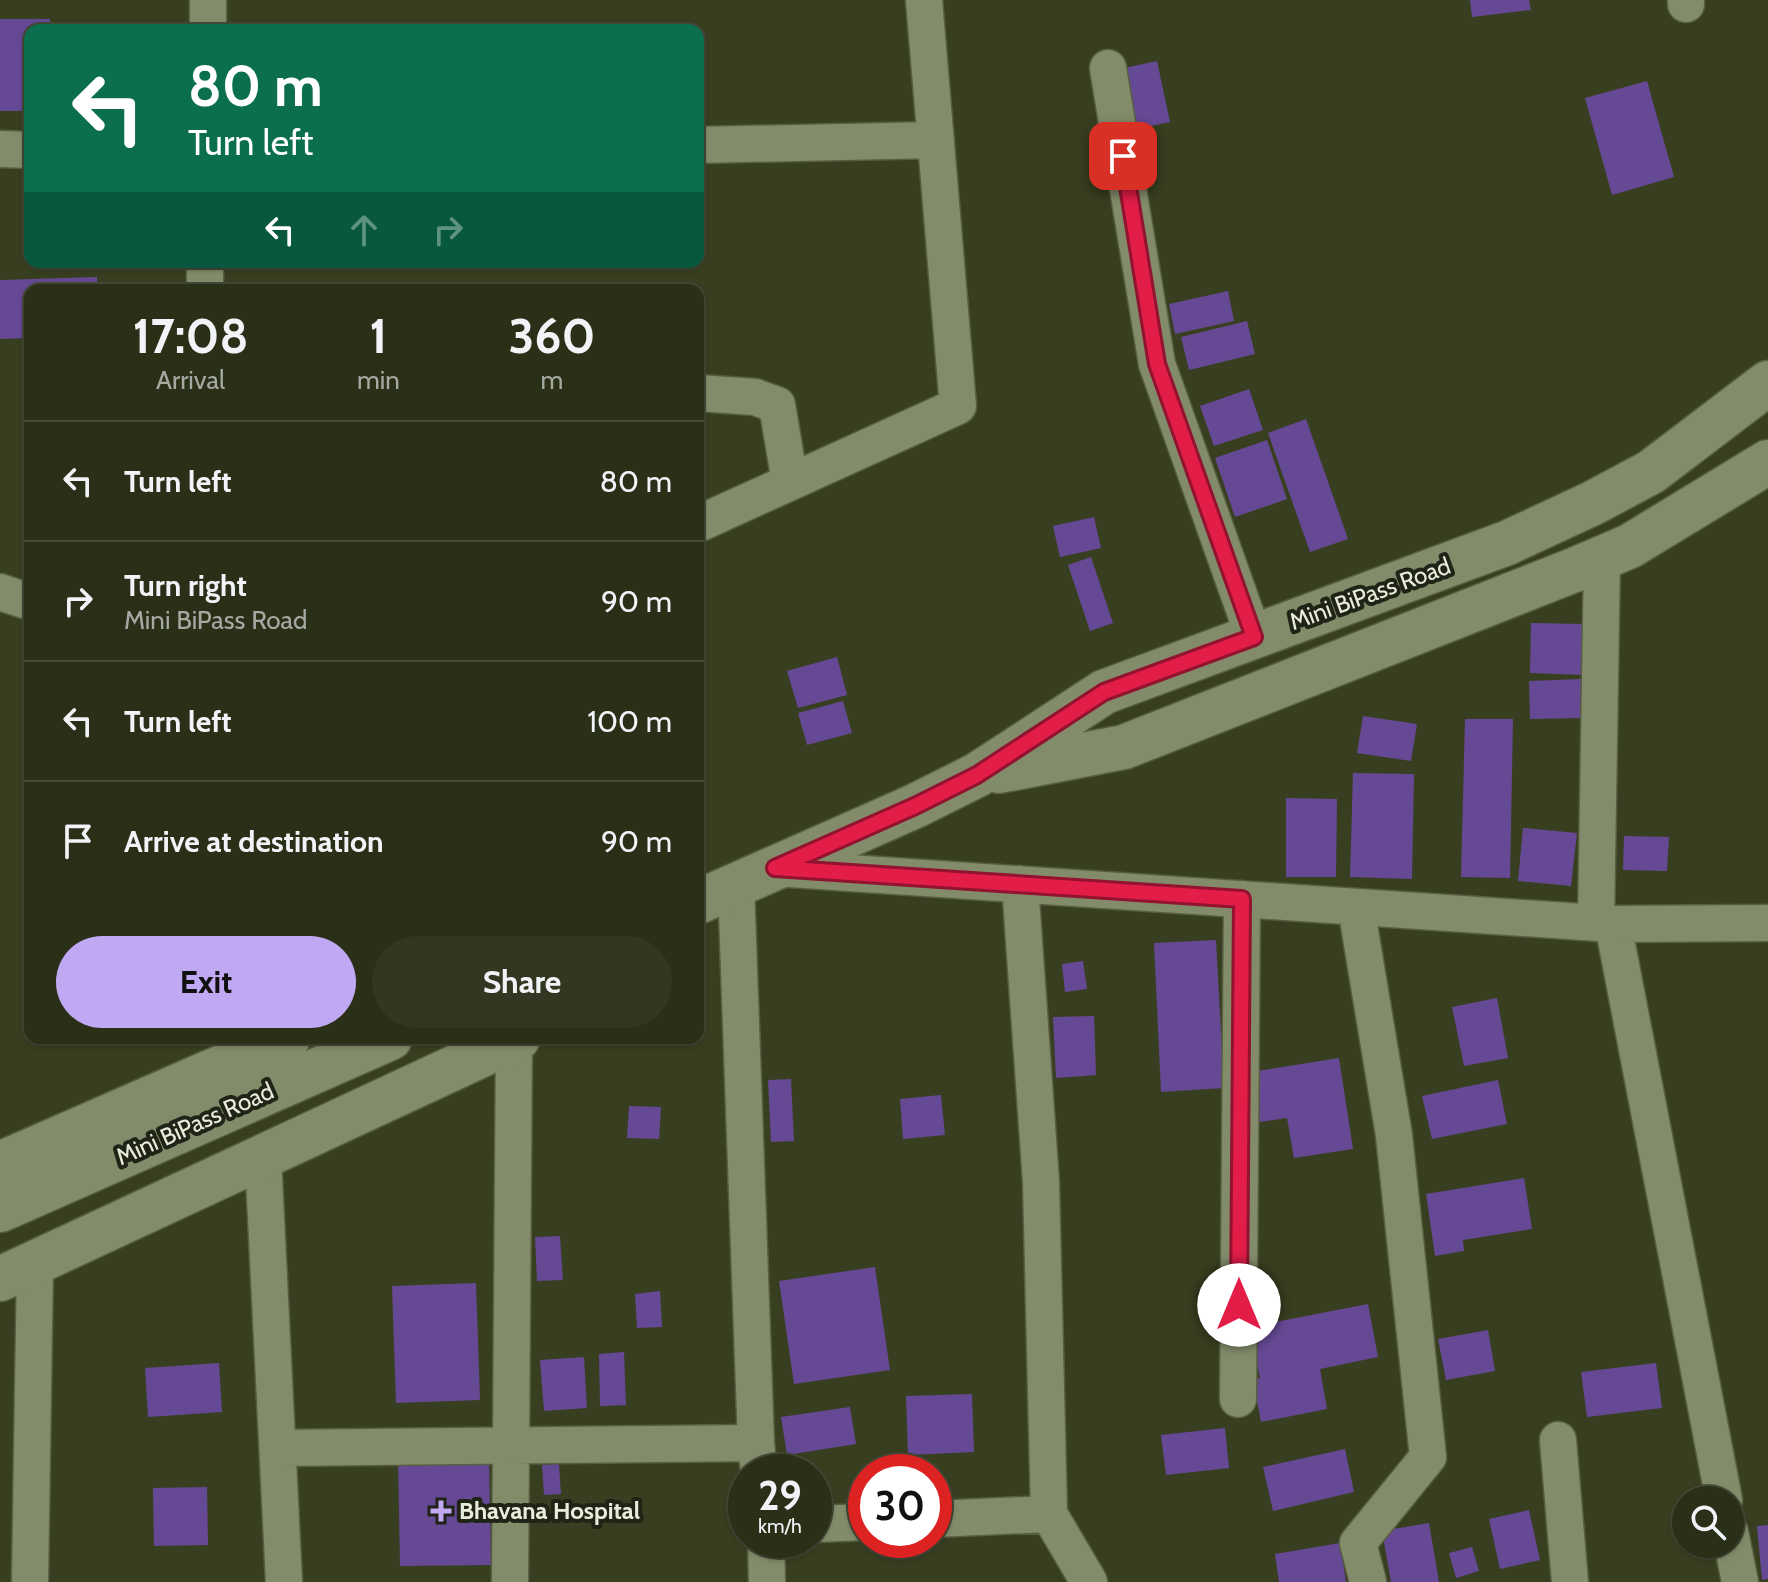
<!DOCTYPE html>
<style>
body{margin:0;font-family:Cabin,sans-serif;background:#323721;color:#f1f3f6;height:100vh;display:flex;flex-direction:column;font-size:30px;white-space:nowrap}
*{box-sizing:border-box;margin:0}
p{font-size:26px;color:#a5a9a2}
.icon{flex:none;width:44px;height:44px;fill:none;stroke:currentColor;stroke-width:2;stroke-linecap:round;stroke-linejoin:round}
.map{position:relative;flex:1;overflow:hidden}
.sheet{position:absolute;left:24px;top:284px;width:680px;height:760px;display:flex;flex-direction:column;background:#2a2f18;border-radius:16px;box-shadow:0 2px 6px #0004,0 0 0 2px #464a37}
.sheet>*{flex:none}
.guide{position:absolute;left:24px;top:24px;width:680px;height:244px;border-radius:16px;box-shadow:0 2px 6px #0004,0 0 0 2px #464a37;background:#0b6e4f;color:#fff;overflow:hidden}
.fabs{position:absolute;left:1672px;top:1486px;display:grid;gap:16px}
.fabs a{display:grid;place-items:center;width:72px;height:72px;border-radius:50%;background:#2a2f18;box-shadow:0 2px 6px #0004,0 0 0 2px #464a37;font-size:40px}
.speed{position:absolute;left:728px;top:1454px;display:flex;gap:16px;font-size:40px;font-weight:700;text-align:center}
.speed>*{display:grid;place-content:center;width:104px;height:104px;border-radius:50%;background:#2a2f18;box-shadow:0 2px 6px #0004,0 0 0 2px #464a37;line-height:1}
.speed small{font-size:20px;font-weight:400}
.speed .limit{border:12px solid #d22;background:#fff;color:#111}
.pin{position:absolute;display:grid;place-items:center;width:68px;height:68px;color:#fff;margin:-34px;border-radius:16px;box-shadow:0 4px 12px #0006}
.me{position:absolute;width:88px;margin:-44px;rotate:0deg;stroke-linejoin:round;filter:drop-shadow(0 0 6px #0008)}
.turn{display:flex;align-items:center;gap:28px;height:168px;padding:0 32px;font-size:36px}
.turn .icon{width:104px;height:104px;stroke-width:2.5}
.turn b{display:block;font-size:56px;line-height:68px}
.lanes{display:flex;align-items:center;height:76px;padding:0 32px;background:#0003;justify-content:center;gap:40px;direction:ltr}
.lanes .off{opacity:.35}
.eta{display:flex;justify-content:space-evenly;align-items:center;height:136px;text-align:center}
.eta b{font-size:48px;font-weight:800;line-height:56px}
.primary-button{display:flex;gap:16px;margin-top:auto;padding:16px 32px}
.primary-button a{flex:1;height:92px;border-radius:48px;background:#c1a8f3;color:#111;font-size:32px;font-weight:800;line-height:92px;text-align:center}
.primary-button a+a{background:#323721;color:#f1f3f6}
ul{padding:0;list-style:none}
li{display:flex;align-items:center;gap:24px;height:120px;padding:0 32px;border-top:2px solid #464a37}
li div{flex:1}
li b{display:block;font-size:30px}
li em{font-style:normal}
.map>svg:first-child{display:block}
</style>
<div class="map">
<svg width="1768" height="1582" viewBox="0 0 1768 1582">
<rect width="100%" height="100%" fill="#383f20"/>
<!-- building -->
<path fill="#664995" d="M1470,0H1529L1531,10L1472,17Z
M0,19H50V30H30V111H0Z
M311,25H367V30H311Z
M1157,61L1170,122L1132,130L1120,69Z
M1647,81L1674,177L1612,195L1585,98Z
M97,277V290H30V338L0,339V280Z
M1228,291L1234,321L1175,334L1169,304Z
M1247,321L1255,354L1189,370L1181,337Z
M1249,389L1263,430L1214,446L1200,406Z
M1306,419L1348,539L1310,552L1268,433Z
M1267,440L1287,499L1235,517L1215,458Z
M1094,517L1101,548L1060,557L1053,526Z
M1091,557L1113,623L1090,631L1068,565Z
M1531,623L1586,624L1585,675L1530,673Z
M837,657L847,695L798,708L787,671Z
M1581,679V718L1530,719L1529,681Z
M843,701L852,733L807,745L798,713Z
M1363,716L1417,724L1411,761L1357,753Z
M1465,719H1513L1510,878L1461,877Z
M698,761L705,789L698,790Z
M1353,773L1414,774L1412,879L1350,877Z
M1286,798L1337,799L1336,877H1286Z
M1523,828L1577,833L1571,886L1518,881Z
M1624,836L1669,837L1667,871L1623,870Z
M1216,940L1224,1088L1161,1092L1154,943Z
M1083,961L1087,989L1065,992L1062,964Z
M1497,998L1508,1058L1464,1066L1452,1007Z
M1094,1016L1096,1075L1056,1078L1053,1017Z
M1339,1058L1353,1149L1294,1158L1287,1118L1259,1122L1251,1072Z
M791,1079L794,1141L771,1142L768,1080Z
M1498,1080L1507,1124L1432,1139L1422,1096Z
M941,1095L945,1135L903,1139L900,1099Z
M629,1106L661,1107L659,1139L627,1138Z
M1524,1178L1532,1229L1463,1240L1464,1251L1435,1256L1426,1194Z
M560,1236L563,1280L537,1281L535,1237Z
M875,1267L890,1370L794,1384L779,1281Z
M476,1283L480,1400L396,1403L392,1286Z
M660,1291L662,1327L637,1328L635,1294Z
M1368,1304L1378,1357L1320,1369L1327,1409L1261,1422L1253,1379L1260,1378L1250,1327Z
M1488,1330L1495,1371L1446,1380L1438,1339Z
M624,1352L626,1405L600,1406L599,1354Z
M584,1357L587,1408L544,1411L540,1360Z
M219,1363L222,1412L148,1417L145,1368Z
M1656,1363L1662,1408L1587,1417L1581,1372Z
M972,1394L974,1452L908,1455L906,1396Z
M850,1407L856,1444L787,1455L781,1417Z
M1225,1428L1229,1468L1166,1475L1161,1435Z
M1345,1449L1354,1492L1273,1511L1263,1467Z
M489,1457L491,1565L400,1566L398,1458Z
M559,1464L561,1494L544,1495L542,1465Z
M207,1487L208,1545L154,1546L153,1488Z
M1529,1510L1540,1560L1500,1569L1489,1519Z
M1429,1523L1439,1582H1391L1382,1531Z
M1768,1525V1579L1762,1580L1757,1526Z
M1340,1543L1346,1582H1279L1275,1554Z
M1472,1547L1479,1571L1456,1578L1449,1553Z"/>
<g fill="none" stroke-linecap="round" stroke-linejoin="round">
<defs>
<path id="minor" d="M1686,0V4
M208,30V0
M1108,68L1157,364L1254,637
M698,145L936,140
M0,149L30,150
M205,290V262
M698,393L755,397L777,405L790,482
M698,524L958,406L924,0
M0,592L30,602
M775,868L1613,924L1768,923
M1020,884L1041,1182L1049,1514L1089,1582
M736,885L756,1443L759,1472
M1356,907L1394,1135L1428,1457L1358,1543L1368,1582
M1596,923L1602,558
M1613,924L1724,1500
M263,1157L284,1582
M1238,1399L1242,899
M1558,1440L1570,1582
M278,1448L756,1443
M934,1519L1049,1514
M814,1524L866,1522
M1730,1532L1740,1582
M766,1540L767,1582
M30,1582L35,1263
M510,1582L514,1040"/>
<path id="tertiary" d="M999,771L1124,747L1574,570L1630,546L1768,462
M698,902L915,806L977,775L1104,692L1507,543L1593,503L1651,472L1768,383
M0,1164L288,1038
M0,1210L390,1038
M0,1279L518,1038"/>
</defs>
<!-- minor casing -->
<use href="#minor" stroke="#575d41" stroke-width="39"/>
<!-- tertiary casing -->
<use href="#tertiary" stroke="#575d41" stroke-width="47"/>
<!-- minor -->
<use href="#minor" stroke="#838c6a" stroke-width="36"/>
<!-- tertiary -->
<use href="#tertiary" stroke="#838c6a" stroke-width="44"/>
</g>
<g fill="none" stroke-linecap="round" stroke-linejoin="round">
<defs>
<path id="route" d="M1123,156L1157,364L1254,637L1104,692L977,775L915,806L775,868L1242,899L1239,1305"/>
</defs>
<!-- route casing -->
<use href="#route" stroke="#92132f" stroke-width="20"/>
<!-- route -->
<use href="#route" stroke="#e11d48" stroke-width="14"/>
</g>
<!-- markers -->
<path fill="#c1a8f3" stroke="#202416" stroke-width="3" d="M437 1499h8v8h8v8h-8v8h-8v-8h-8v-8h8z"/>
<g text-anchor="middle" stroke-width="8" stroke-linejoin="round" paint-order="stroke">
<!-- street labels -->
<g font-size="24" fill="#e8edda" stroke="#202416">
<text transform="translate(1370 594) rotate(-20)" y="8">Mini BiPass Road</text>
<text transform="translate(195 1124) rotate(-24)" y="8">Mini BiPass Road</text>
</g>
<!-- poi labels -->
<g font-size="24" font-weight="bold" fill="#e8edda" stroke="#202416" text-anchor="start">
<text x="459" y="1519">Bhavana Hospital</text>
</g>
</g>
</svg>
<div class="fabs">
<a><svg class="icon" aria-label="search" viewBox="0 0 24 24"><circle cx="10" cy="10" r="6"/><path d="M15 15l6 6"/></svg></a>
</div>
<div class="speed"><div>29<small>km/h</small></div><div class="limit">30</div></div>
<div class="pin" style="left:1123px;top:156px;background:#d93025"><svg class="icon" aria-label="arrive" viewBox="0 0 24 24"><path d="M6 21V4h12l-3 4 3 4H6"/></svg></div>
<svg class="me" style="left:1239px;top:1305px" viewBox="-20 -20 40 40"><circle r="19" fill="#fff"/><path d="M0-13L10 11 0 6-10 11z" fill="#e11d48"/></svg>
<div class="guide">
<div class="turn"><svg class="icon" aria-label="left" viewBox="0 0 24 24"><path d="M17 20v-9H6M10 6l-5 5 5 5"/></svg><div><b>80 m</b>Turn left</div></div>
<div class="lanes"><svg class="icon" aria-label="left" viewBox="0 0 24 24"><path d="M17 20v-9H6M10 6l-5 5 5 5"/></svg><svg class="icon off" aria-label="ahead" viewBox="0 0 24 24"><path d="M12 20V5M6 11l6-6 6 6"/></svg><svg class="icon off" aria-label="right" viewBox="0 0 24 24"><path d="M7 20v-9h11M14 6l5 5-5 5"/></svg></div>
</div>
<section class="sheet">
<div class="eta">
<div><b>17:08</b><p>Arrival</p></div>
<div><b>1</b><p>min</p></div>
<div><b>360</b><p>m</p></div>
</div>
<ul>
<li><svg class="icon" aria-label="left" viewBox="0 0 24 24"><path d="M17 20v-9H6M10 6l-5 5 5 5"/></svg><div><b>Turn left</b></div><em>80 m</em></li>
<li><svg class="icon" aria-label="right" viewBox="0 0 24 24"><path d="M7 20v-9h11M14 6l5 5-5 5"/></svg><div><b>Turn right</b><p>Mini BiPass Road</p></div><em>90 m</em></li>
<li><svg class="icon" aria-label="left" viewBox="0 0 24 24"><path d="M17 20v-9H6M10 6l-5 5 5 5"/></svg><div><b>Turn left</b></div><em>100 m</em></li>
<li><svg class="icon" aria-label="arrive" viewBox="0 0 24 24"><path d="M6 21V4h12l-3 4 3 4H6"/></svg><div><b>Arrive at destination</b></div><em>90 m</em></li>
</ul>
<div class="primary-button"><a>Exit</a><a>Share</a></div>
</section>
</div>
